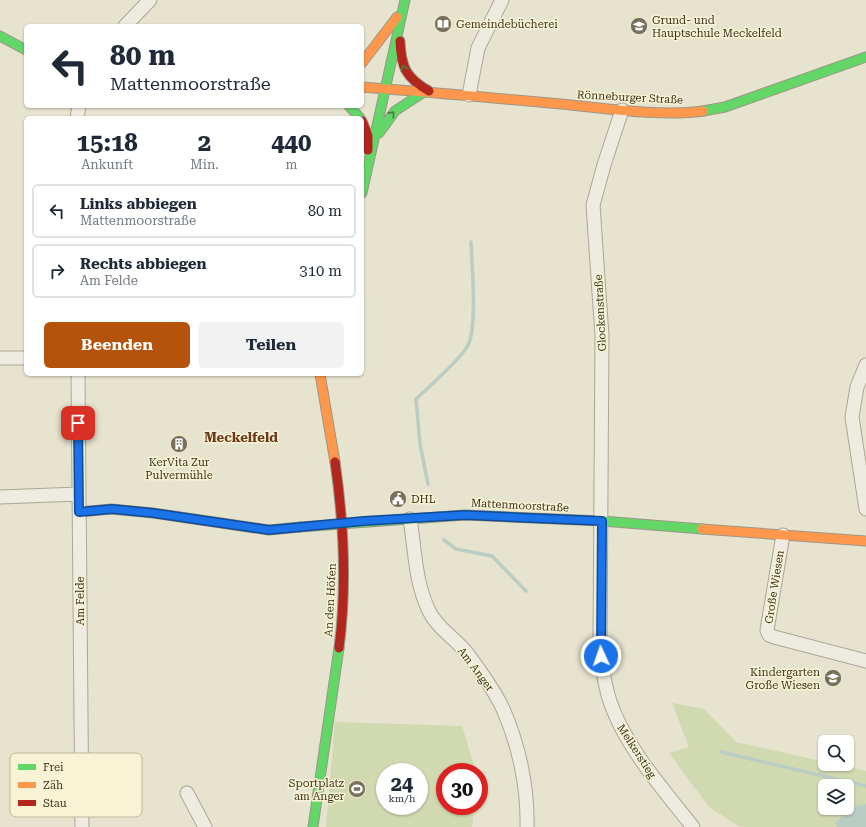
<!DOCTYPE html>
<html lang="de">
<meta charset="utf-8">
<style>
body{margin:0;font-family:"Roboto Serif",serif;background:#f2f2f3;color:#1f2937;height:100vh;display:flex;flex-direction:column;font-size:15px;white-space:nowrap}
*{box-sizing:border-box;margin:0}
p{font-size:13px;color:#747a83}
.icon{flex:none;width:22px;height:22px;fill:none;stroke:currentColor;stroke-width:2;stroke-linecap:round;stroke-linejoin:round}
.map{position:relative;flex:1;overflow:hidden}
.panel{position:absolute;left:24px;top:116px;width:340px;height:260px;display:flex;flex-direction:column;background:#fff;border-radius:6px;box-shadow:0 1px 3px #0004}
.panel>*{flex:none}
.banner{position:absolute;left:24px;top:24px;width:340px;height:84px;border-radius:6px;box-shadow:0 1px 3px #0004;background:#fff;color:#1f2937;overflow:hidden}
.fabs{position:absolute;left:818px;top:735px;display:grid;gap:8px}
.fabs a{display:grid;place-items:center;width:36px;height:36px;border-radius:6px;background:#fff;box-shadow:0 1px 3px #0004;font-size:20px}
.speed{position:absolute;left:376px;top:763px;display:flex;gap:8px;font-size:20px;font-weight:700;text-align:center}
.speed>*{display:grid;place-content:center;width:52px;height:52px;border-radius:50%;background:#fff;box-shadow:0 1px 3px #0004;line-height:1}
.speed small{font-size:10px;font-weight:400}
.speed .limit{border:6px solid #d22;background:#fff;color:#111}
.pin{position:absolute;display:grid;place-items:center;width:34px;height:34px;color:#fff;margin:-17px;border-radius:8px;box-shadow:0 2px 6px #0006}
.me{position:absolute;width:44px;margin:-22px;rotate:357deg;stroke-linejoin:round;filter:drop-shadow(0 0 3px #0008)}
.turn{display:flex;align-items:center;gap:14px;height:84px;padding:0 20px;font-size:18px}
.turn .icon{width:52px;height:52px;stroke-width:2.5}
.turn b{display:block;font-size:28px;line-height:34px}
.eta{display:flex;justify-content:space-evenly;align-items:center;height:68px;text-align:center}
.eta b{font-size:24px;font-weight:700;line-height:28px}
.primary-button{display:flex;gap:8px;margin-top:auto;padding:8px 20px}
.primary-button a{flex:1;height:46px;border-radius:6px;background:#b45309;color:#fff;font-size:16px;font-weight:700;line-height:46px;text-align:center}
.primary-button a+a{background:#f2f2f3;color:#1f2937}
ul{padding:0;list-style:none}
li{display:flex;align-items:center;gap:12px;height:54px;margin:0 8px 6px;padding:0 12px;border:2px solid #e0e1e3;border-radius:6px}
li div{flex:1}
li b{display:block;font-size:15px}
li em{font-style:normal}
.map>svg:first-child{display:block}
</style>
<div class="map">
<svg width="866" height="827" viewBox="0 0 866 827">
<rect width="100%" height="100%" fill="#e6e3ce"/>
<!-- green -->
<path fill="#d1d9b0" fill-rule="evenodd" d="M672,703L704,709L736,742L825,762V764H835L866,771V827H740L709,807L669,753L689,747ZM825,786H847V808H825Z
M335,722L462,726L476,772H445V806H474L472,827H326ZM385,772H419V806H385Z"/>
<!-- water -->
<path fill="#b9cdc4" d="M866,804V827H837L835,822L856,806Z"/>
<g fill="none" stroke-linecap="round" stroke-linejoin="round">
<!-- stream -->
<path stroke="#b9cdc4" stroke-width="3.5" d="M428,484L420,444L416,399C427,389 465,355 469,343C477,321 472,267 471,242
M444,540L456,549L492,556L526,591
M721,752L866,786"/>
<defs>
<path id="street" d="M125,26L150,0
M469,95L478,48L502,0
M622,110L604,165L593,205L602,336L600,641C601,659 603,677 608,695C622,743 662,788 693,827
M77,118L79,106
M0,358H26
M866,365L857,387L852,417L866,509
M78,374L82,827
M0,497L79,494
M410,519C415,550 415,582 429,611C437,628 455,638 467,653C480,671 494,689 503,709C519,745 528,788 527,827
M783,535L767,630L769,635L774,637L866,661
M187,793L205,827"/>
<path id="fast" d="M0,36L26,50
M349,106L360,118
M703,111L725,107L866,57
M379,133L395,111L424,92
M362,193L405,0
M300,527L465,515L602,521L702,529
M313,827L339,648"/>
<path id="slow" d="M362,63L397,17
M362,87C428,92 495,98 561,104C604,108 661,117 703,111
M320,374L335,462
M79,512L111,509L153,513L269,530L300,527
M702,529L866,541"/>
<path id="jam" d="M400,41C401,67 406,78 429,91
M362,121L368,136V150
M335,462C344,524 347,586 339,648"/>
</defs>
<!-- street casing -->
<use href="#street" stroke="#aca797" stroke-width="15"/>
<!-- fast casing -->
<use href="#fast" stroke="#9b9787" stroke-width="11"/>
<!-- slow casing -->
<use href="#slow" stroke="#9b9787" stroke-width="11"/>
<!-- jam casing -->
<use href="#jam" stroke="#9b9787" stroke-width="11"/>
<!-- street -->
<use href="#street" stroke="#eeece0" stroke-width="13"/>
<!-- fast -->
<use href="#fast" stroke="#63d668" stroke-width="9"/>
<!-- slow -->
<use href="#slow" stroke="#ff974d" stroke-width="9"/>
<!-- jam -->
<use href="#jam" stroke="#b3261e" stroke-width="9"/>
</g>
<!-- one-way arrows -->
<defs><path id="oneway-chevron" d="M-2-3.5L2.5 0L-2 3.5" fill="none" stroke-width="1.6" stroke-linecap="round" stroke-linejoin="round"/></defs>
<g stroke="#4e7b3f">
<use href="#oneway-chevron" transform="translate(404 68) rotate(-108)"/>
<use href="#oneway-chevron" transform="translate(392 114) rotate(-48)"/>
</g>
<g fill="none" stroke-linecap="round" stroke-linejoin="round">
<defs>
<path id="route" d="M78,423L79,512L112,509L153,513L269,530L364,521L465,515L602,521L601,656"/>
</defs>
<!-- route casing -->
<use href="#route" stroke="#114b97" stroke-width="10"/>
<!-- route -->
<use href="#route" stroke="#1a73e8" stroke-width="7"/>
</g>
<!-- icons -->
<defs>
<symbol id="library-disc" viewBox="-11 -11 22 22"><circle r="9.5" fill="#786f5c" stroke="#f8f3d4"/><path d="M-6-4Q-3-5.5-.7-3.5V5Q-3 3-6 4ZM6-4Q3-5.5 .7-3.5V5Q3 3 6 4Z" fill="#fff"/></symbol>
<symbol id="school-disc" viewBox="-11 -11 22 22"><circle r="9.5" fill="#786f5c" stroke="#f8f3d4"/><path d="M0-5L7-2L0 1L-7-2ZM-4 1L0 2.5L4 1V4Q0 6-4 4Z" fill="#fff"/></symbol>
<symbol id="building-disc" viewBox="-11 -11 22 22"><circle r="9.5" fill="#786f5c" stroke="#f8f3d4"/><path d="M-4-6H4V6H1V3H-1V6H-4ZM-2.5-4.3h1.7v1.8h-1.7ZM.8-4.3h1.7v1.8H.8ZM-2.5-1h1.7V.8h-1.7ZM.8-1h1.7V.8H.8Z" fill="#fff"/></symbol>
<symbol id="civic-disc" viewBox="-11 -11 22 22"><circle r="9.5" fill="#786f5c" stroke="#f8f3d4"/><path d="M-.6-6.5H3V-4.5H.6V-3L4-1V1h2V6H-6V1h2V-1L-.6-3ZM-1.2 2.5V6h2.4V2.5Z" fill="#fff"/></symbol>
<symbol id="stadium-disc" viewBox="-11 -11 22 22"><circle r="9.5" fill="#786f5c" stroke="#f8f3d4"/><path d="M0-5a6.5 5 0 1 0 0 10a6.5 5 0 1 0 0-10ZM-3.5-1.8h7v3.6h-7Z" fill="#fff"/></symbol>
</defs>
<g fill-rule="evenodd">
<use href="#library-disc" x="433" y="14" width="20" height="20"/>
<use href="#school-disc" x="629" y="16" width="20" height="20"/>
<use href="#building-disc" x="169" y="434" width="20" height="20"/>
<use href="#civic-disc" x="388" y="489" width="20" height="20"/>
<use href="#school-disc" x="823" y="668" width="20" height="20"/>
<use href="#stadium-disc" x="347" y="779" width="20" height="20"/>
</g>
<g text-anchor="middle" stroke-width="3" stroke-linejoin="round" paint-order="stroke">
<!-- poi labels -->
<g font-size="11" fill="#3c311e" stroke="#f8f3d4" text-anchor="start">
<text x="652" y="24">Grund- und<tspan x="652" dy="13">Hauptschule Meckelfeld</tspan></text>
<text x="456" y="28">Gemeindebücherei</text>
<text x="179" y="466" text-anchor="middle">KerVita Zur<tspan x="179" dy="13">Pulvermühle</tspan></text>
<text x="411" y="503">DHL</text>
<text x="820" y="676" text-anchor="end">Kindergarten<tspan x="820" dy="13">Große Wiesen</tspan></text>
<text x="344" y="787" text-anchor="end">Sportplatz<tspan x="344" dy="13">am Anger</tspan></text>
</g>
<!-- street labels -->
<g font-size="11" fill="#3c311e" stroke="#f8f3d4">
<text transform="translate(630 97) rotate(3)" y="4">Rönneburger Straße</text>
<text transform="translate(600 313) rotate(-93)" y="4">Glockenstraße</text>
<text transform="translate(520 505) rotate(3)" y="4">Mattenmoorstraße</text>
<text transform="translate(774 587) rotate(-81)" y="4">Große Wiesen</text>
<text transform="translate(330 600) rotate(-87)" y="4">An den Höfen</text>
<text transform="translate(80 601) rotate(-90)" y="4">Am Felde</text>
<text transform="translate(476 669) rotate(53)" y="4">Am Anger</text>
<text transform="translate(637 751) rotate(57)" y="4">Melkerstieg</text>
</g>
<!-- quarter labels -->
<g font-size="13" font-weight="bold" fill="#6c391a" stroke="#f8f3d4">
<text x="241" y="442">Meckelfeld</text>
</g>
</g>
<!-- legend -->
<rect x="10" y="753" width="132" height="64" rx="6" fill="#f8f3d4" stroke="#c0b99d" stroke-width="1"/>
<rect x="18" y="764" width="18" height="6" fill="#63d668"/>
<rect x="18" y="782" width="18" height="6" fill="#ff974d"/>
<rect x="18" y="800" width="18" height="6" fill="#b3261e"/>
<g font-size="11" fill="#3c311e">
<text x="43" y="771">Frei</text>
<text x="43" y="789">Zäh</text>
<text x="43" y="807">Stau</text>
</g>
</svg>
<div class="fabs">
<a><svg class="icon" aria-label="search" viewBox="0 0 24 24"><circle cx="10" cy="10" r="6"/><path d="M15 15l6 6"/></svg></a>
<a><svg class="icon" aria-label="layers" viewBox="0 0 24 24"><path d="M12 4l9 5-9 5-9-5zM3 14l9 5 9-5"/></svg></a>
</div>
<div class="speed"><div>24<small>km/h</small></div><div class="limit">30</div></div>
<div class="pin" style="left:78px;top:423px;background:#d93025"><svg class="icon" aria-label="arrive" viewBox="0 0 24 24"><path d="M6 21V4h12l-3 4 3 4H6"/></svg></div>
<svg class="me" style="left:601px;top:656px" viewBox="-20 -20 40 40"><circle r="17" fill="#1a73e8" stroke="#fff" stroke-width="3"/><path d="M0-11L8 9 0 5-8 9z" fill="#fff"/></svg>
<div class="banner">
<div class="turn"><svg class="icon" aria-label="left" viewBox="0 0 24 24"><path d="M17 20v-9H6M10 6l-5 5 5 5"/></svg><div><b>80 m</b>Mattenmoorstraße</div></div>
</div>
<section class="panel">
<div class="eta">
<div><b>15:18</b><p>Ankunft</p></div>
<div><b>2</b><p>Min.</p></div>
<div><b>440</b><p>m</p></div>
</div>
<ul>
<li><svg class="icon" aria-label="left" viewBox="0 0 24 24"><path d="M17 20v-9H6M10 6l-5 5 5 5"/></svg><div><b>Links abbiegen</b><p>Mattenmoorstraße</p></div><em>80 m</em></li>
<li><svg class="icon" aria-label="right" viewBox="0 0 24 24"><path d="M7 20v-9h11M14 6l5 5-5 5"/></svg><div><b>Rechts abbiegen</b><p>Am Felde</p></div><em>310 m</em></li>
</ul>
<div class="primary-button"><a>Beenden</a><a>Teilen</a></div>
</section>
</div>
